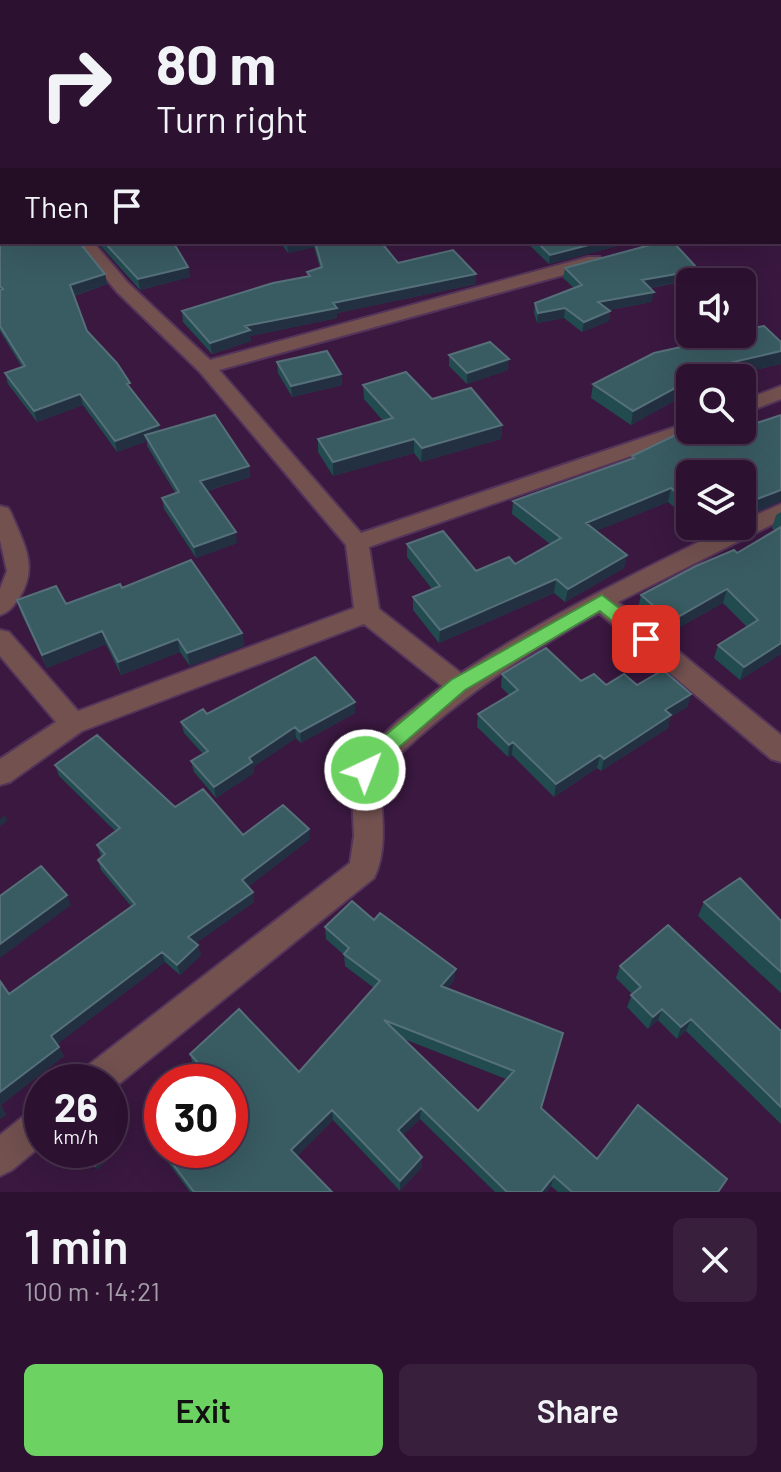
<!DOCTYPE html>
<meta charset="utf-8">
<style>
body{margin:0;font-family:Barlow,sans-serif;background:#38203c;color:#f1f3f6;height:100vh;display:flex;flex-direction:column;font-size:30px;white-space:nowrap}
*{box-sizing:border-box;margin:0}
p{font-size:26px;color:#a69eab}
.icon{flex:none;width:44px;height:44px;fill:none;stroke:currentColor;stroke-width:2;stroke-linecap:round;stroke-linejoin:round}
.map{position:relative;height:1192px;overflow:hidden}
.details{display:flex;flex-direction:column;background:#2c1230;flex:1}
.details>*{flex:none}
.hud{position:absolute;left:0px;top:0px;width:782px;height:244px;box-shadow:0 8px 32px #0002,0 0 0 2px #48324c;background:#2c1230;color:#f1f3f6;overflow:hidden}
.tools{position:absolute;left:676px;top:268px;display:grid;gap:16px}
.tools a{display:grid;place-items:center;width:80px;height:80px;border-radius:12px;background:#2c1230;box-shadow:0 8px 32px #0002,0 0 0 2px #48324c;font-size:40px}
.speed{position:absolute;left:24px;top:1064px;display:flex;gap:16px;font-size:40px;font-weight:700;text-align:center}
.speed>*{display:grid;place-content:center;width:104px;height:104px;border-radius:50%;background:#2c1230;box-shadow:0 8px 32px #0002,0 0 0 2px #48324c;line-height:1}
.speed small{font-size:20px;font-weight:400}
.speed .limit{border:12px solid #d22;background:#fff;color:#111}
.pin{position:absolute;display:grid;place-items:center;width:68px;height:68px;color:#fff;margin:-34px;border-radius:16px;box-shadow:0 4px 12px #0006}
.me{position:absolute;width:88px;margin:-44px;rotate:43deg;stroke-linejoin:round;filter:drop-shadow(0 0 6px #0008)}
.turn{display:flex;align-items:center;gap:28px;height:168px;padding:0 24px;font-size:36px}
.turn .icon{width:104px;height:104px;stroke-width:2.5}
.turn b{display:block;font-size:56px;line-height:68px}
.then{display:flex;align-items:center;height:76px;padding:0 24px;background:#0003;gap:16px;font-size:30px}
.round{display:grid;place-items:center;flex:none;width:84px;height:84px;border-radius:12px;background:#38203c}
.headline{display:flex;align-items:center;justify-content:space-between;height:136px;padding:0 24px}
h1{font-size:48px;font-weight:600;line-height:60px}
.action{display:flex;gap:16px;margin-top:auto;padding:16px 24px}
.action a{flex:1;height:92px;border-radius:12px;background:#6cd362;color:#111;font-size:32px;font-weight:600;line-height:92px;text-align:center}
.action a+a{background:#38203c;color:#f1f3f6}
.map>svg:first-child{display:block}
</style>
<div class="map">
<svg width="781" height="1192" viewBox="0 0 781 1192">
<rect width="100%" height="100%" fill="#3a1840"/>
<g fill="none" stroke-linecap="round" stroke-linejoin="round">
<defs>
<path id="minor" d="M0,0H12L13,2L2,4Z
M172,0H184L185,2H173Z
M76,242H93L129,284L210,360L588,257H600L603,261L600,265L219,370L361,533L690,422V430H699L697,433L369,547L379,609L461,673C547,616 639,571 732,526H742V521L781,504V520L618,602L781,735V762L771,759L599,613C518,657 445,708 379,774C381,807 389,848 374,878L110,1091V1082H77L82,1070L350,863L354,836L351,770L355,762L399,720L442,686L364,624L82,731L10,782L0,785V759L56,722L0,656V630L9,632L78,711L354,608L346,545L199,371L117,292Z
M781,386V399L742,414V401Z
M0,506L8,508L11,513C24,544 39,567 19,598C13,607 9,612 0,615V589L7,571L0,540Z
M42,1106V1145L12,1170L0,1176V1135L30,1111Z"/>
</defs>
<!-- minor casing -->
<use href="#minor" stroke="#54345a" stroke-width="4"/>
<!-- minor -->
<use href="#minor" fill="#72514f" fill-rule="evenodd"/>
</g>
<!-- wall -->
<path fill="#224b50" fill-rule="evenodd" d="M0,212L105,274L107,284L74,296L87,331L160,430L249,466L250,477L207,491L237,543L196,558L164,509L162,498L176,494L147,446V441L117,452L83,405L37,422L8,384L5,373L22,367L0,331Z
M97,242H173L188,267L190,277L140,290Z
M280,242H381L398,263L476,274V284L337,313V318L250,336L251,341L212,354L183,322L182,311L308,276L307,272L320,268L314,247L288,253Z
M526,242H632L549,264Z
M565,268L699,270L697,279L650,288L652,302L609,310L610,311L609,321L582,332L564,318L537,323L534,313L535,303L574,288L563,278Z
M705,338L781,364L719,378H690V392L631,425L591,398L593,384L704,342Z
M449,355L508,370L467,384L449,366Z
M277,362L341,374L342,385L292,397L278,373Z
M363,385L432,399L502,425L501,439L421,462L414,453L333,476L318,452V439L383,421L364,399Z
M742,411L757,423L781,415V501L754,513L742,503V474H690V520L668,502L596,531L627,555L624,568L565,602L554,593L439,643L413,610V597L432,589L407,557V544L443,531L476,571L509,557L515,564L550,544L512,514L513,501L631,459L632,456L690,428V430H742Z
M781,512V654L740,680L714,658L718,645L747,627L723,603L667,634L638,608L641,595L737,553L775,531L772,528L776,515Z
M122,588L242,633L244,646L190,666L180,652L121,675L106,644L47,668L21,613L17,600L66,604Z
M502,674L581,681L606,685H637L691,694L687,707L670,717L668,728L601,771L597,768L554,797L512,755L508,757L477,727L478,714L509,695L501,687Z
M355,713L301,743L296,738L253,767L254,773L216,798L194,772L191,761L203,754L184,733L181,722L207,714Z
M55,765L175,807L243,835L310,839L248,887L253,892L254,902L196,943L201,955L180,975L165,962L57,1044L64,1056L1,1105L6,1115L0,1119V981L9,994L131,906L101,870L98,860L101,857L97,845L116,832L59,776Z
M704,902L781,921V993L698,916Z
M374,920L454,980L447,989L563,1033L541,1108L597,1159L719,1192H558L551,1186L546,1192H495L420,1119L403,1135L422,1157V1167L400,1191L333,1120L297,1156L332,1192H190L167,1161L163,1151L230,1150V1082H208L193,1065L190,1054L299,1072L374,988L345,966L344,955L326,939L325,927ZM404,1039L506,1079L478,1111Z
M620,966L781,1031V1124L686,1031L677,1039L658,1020L648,1029L627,1007L632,994L616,978Z"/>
<!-- shaded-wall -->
<path fill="#223042" d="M291,242H314V247L288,253L287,243Z
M600,242H632L549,264L550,255Z
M188,267L190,277L140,290L138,279Z
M699,270L697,279L641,289L642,280Z
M105,274L107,284L72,296L70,285Z
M476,274V284L337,313V318L250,336L251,341L212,354L210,343L245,326L333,303Z
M654,292L652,302L597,312L598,302Z
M565,308L564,318L537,323L538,313Z
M610,311L609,321L582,332L584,322Z
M781,351V364L719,378H693L716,366Z
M509,359L508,370L467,384V373Z
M341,374L342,385L292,397L291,386Z
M690,380V392L631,425L633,411Z
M80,394L83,405L37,422L34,411Z
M159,425L161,436L145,435L147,441L117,452L115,441Z
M502,425L501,439L421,462L422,448Z
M414,439V453L333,476V462Z
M249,466L250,477L202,492L200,481Z
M671,488L668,502L584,536L586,523Z
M781,490V501L754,513L757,499Z
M236,532L237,543L196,558L194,547Z
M627,555L624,568L565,602L568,589Z
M556,579L554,593L439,643L440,630Z
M727,589L723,603L667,634L671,621Z
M102,631L106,644L47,668L42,655Z
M242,633L244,646L190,666L187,653Z
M178,639L180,652L121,675L118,662Z
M781,643V654L740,680L744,667Z
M691,694L687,707L670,717L668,728L601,771L604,759L665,710Z
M355,702V713L301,743L300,732Z
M295,727L296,738L253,767L254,773L216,798L214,787L249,758Z
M513,742L512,755L508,757L509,745Z
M600,755L597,768L554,797L556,784Z
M5,815L7,821L0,826V819Z
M309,829L310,839L244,890L242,880Z
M253,892L254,902L191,947L188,937Z
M67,895L71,905L0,958V944Z
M198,945L201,955L180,975L177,965Z
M162,952L165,962L56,1045L51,1036Z
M456,969L454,980L440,998L441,986Z
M662,1009L658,1020L648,1029L653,1017Z
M691,1019L686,1031L677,1039L681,1027Z
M59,1047L64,1056L1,1105L6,1115L0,1119V1092Z
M421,1108L420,1119L398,1140V1130Z
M332,1110L333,1120L293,1160L291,1150Z
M116,1145L118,1149L97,1170L95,1166Z
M422,1157V1167L400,1191V1181Z
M554,1176L551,1186L546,1192H541Z"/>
<!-- building -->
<path fill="#395b62" stroke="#56707a" stroke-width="2" fill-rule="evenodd" d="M100,0H160L161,2H101Z
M211,0H318L320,2H212Z
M375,0H544L546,2H376Z
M629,0H781V9H780V2H616Z
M780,14L781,18L780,113Z
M2,28V137H0V29Z
M781,124V196H780V125Z
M0,151L2,153V170H0Z
M780,199L781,203L780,236Z
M0,212H2V242H79L105,274L70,285L87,331L117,363L130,383L127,384L159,425L115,441L80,394L34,411L5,373L25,366L0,326V290L3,289L0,286Z
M104,242H173L188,267L138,279Z
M315,242H381L398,263L453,250L476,274L333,303L337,308L245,326L250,330L210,343L182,311L273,283L310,276L307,272L322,267Z
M537,242H600L550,255Z
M661,242H673L699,270L642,280L654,292L598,302L610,311L584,322L565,308L538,313L535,303L582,285L565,268Z
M764,326L781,342V351L716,366L693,378H690V380L633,411L593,384L654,353L708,341L705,338L725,334H742V330Z
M490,342L509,359L467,373L449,355Z
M327,351L341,374L291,386L277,362Z
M406,372L432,399L471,388L502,425L422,448L414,439L333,462L318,439L393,418L363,385Z
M742,411L757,423L781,415V490L757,499L744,489L742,490V474H690V504L671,488L586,523L627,555L568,589L556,579L440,630L413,597L440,586L407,544L443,531L476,571L509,557L515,564L561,538L513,501L634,458L632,456L690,428V430H742Z
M215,415L249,466L200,481L236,532L194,547L162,498L179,492L145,435Z
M781,527V643L744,667L718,645L758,620L727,589L671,621L641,595L696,566L734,550L737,553Z
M191,560L242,633L187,653L178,639L118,662L102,631L42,655L17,600L56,586L66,604L120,584L122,588Z
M546,648L581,681L594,674L606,685L624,674L637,685L663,670L691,694L665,710L671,715L604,759L600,755L556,784L513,742L509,745L478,714L518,690L502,674Z
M315,657L355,702L300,732L295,727L249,758L252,762L214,787L191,761L208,751L181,722L203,709L207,714Z
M97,735L175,807L203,789L243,835L283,805L309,829L242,880L253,892L188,937L198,945L177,965L162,952L51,1036L59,1047L0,1092V981L9,994L135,904L98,860L105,854L97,845L120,828L55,765Z
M41,866L67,895L0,944V896Z
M740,878L781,921V972L704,902Z
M352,901L374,920L380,913L456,969L441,986L563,1033L541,1108L597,1159L638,1105L727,1179L718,1192H572L554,1176L541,1192H507L421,1108L398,1130L422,1157L400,1181L332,1110L291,1150L332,1192H194L163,1151L230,1150V1082H215L190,1054L239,1009L299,1072L380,981L344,954L349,948L325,927ZM384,1020L514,1071L478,1111Z
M668,925L781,1031V1107L691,1019L681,1027L662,1009L653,1017L631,995L641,987L620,966Z
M110,1138L116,1145L95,1166L81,1150H110Z"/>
<!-- route -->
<path fill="#6cd362" stroke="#468940" stroke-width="2" d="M602,595L653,634L656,639L653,644H640L600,611L465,690L397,749L373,776L365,778L358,776L355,770L382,738L451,680Z"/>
</svg>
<div class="tools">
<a><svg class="icon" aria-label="sound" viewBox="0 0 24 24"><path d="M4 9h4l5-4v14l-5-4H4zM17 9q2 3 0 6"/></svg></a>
<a><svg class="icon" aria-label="search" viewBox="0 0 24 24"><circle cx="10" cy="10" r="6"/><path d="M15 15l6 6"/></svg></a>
<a><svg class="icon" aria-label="layers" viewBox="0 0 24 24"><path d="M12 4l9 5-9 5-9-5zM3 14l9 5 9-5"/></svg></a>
</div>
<div class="speed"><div>26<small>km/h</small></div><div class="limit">30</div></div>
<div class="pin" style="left:646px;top:639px;background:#d93025"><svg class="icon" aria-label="arrive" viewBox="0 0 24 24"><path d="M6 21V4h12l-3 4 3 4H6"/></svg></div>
<svg class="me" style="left:365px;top:770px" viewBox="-20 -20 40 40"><circle r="17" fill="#6cd362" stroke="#fff" stroke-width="3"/><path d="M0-11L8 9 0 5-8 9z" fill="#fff"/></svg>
<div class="hud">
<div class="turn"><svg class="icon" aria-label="right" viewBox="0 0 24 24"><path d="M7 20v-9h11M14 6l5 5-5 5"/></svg><div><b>80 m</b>Turn right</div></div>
<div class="then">Then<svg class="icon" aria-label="arrive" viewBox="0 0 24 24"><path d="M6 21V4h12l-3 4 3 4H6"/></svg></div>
</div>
</div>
<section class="details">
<div class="headline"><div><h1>1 min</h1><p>100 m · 14:21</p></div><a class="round"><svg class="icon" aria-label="close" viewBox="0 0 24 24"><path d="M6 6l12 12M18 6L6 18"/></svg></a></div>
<div class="action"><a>Exit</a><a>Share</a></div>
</section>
